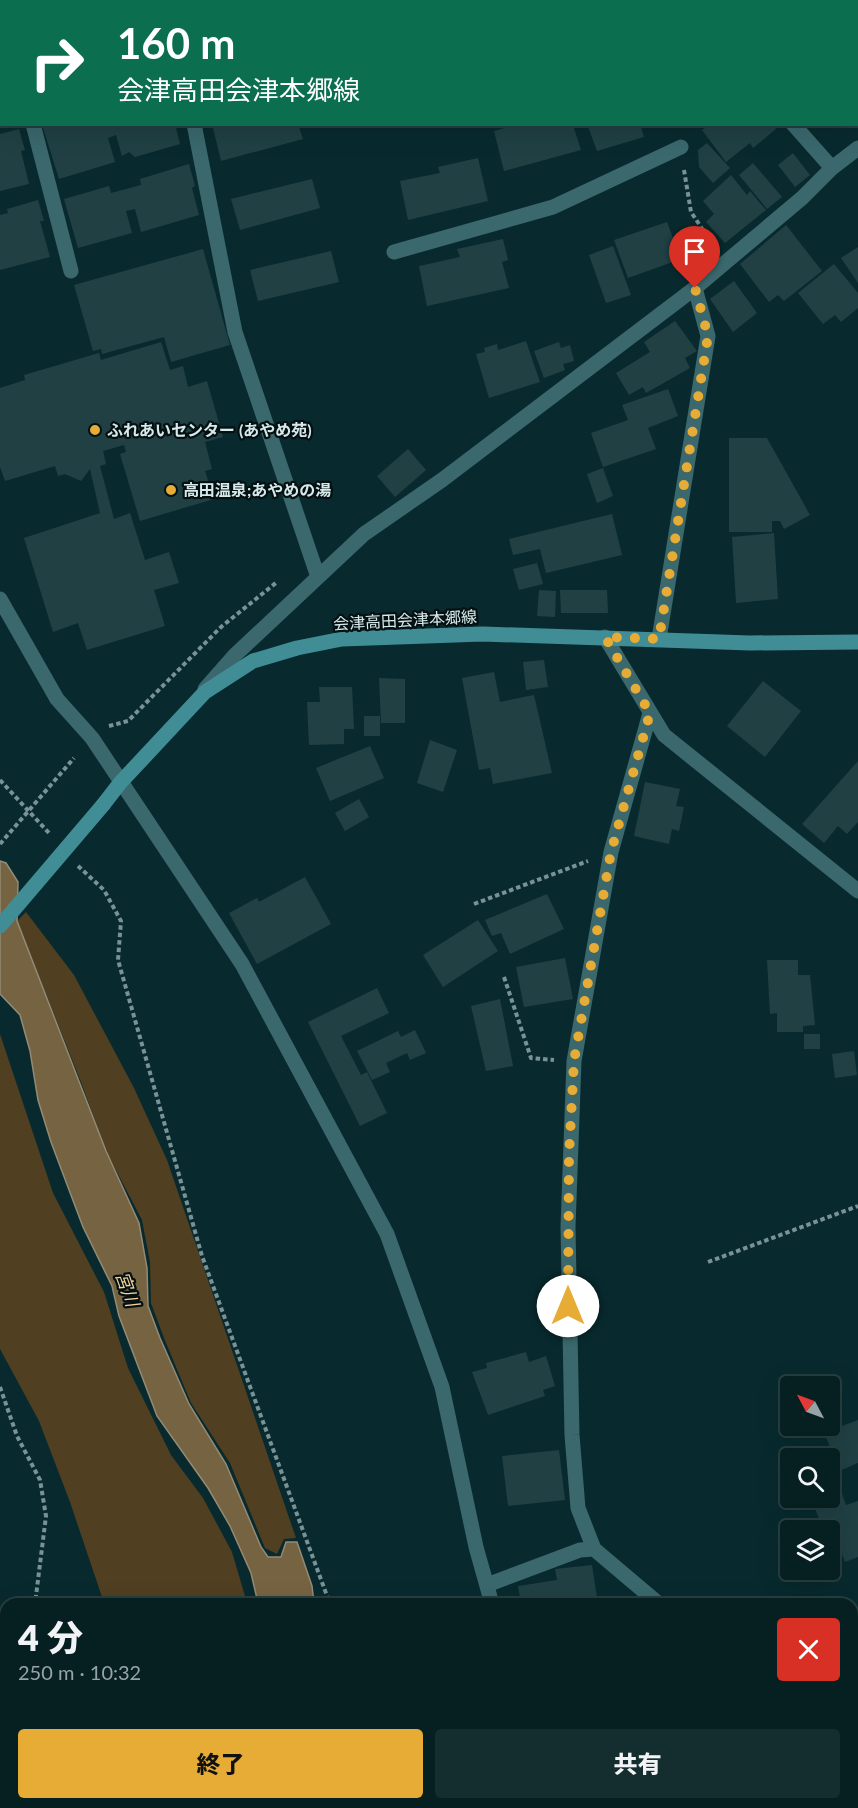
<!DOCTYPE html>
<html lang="ja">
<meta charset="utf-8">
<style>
body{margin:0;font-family:Lato,"Noto Sans JP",sans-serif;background:#142d2f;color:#f1f3f6;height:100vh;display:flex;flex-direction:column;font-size:22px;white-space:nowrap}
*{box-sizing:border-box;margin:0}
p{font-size:20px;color:#98a3a5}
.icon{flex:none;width:33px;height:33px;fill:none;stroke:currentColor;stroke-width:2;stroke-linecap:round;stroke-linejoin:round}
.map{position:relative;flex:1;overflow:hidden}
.side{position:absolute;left:0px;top:1598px;width:858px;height:212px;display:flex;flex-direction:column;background:#062022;border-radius:18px 18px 0 0;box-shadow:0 6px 24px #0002,0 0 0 2px #273e40}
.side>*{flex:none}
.top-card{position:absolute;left:0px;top:0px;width:858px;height:126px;box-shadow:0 6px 24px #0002,0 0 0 2px #273e40;background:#0b6e4f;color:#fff;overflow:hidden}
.needle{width:39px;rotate:311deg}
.controls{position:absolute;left:780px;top:1376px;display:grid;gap:12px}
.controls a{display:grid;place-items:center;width:60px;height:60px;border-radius:6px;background:#062022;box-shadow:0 6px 24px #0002,0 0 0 2px #273e40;font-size:30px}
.pin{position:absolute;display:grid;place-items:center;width:51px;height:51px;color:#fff;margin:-62px -26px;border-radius:50% 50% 50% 0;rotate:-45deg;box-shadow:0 0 6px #0007}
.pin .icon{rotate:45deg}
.me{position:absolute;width:66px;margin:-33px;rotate:0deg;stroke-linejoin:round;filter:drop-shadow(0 0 4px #0008)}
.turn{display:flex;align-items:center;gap:21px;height:126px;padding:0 18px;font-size:27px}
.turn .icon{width:78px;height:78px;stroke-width:2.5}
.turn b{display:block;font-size:42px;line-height:51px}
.round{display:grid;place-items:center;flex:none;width:63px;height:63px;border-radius:6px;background:#142d2f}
.head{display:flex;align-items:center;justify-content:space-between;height:102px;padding:0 18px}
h1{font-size:36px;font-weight:800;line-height:45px}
.cta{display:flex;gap:12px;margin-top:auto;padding:12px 18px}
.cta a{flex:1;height:69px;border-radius:6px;background:#e6ac36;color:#111;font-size:24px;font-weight:800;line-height:69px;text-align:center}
.cta a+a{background:#142d2f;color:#f1f3f6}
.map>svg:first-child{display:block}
</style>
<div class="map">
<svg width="858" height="1808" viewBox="0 0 858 1808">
<rect width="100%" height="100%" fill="#082a2e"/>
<!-- green -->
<path fill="#503f20" d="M26,912L74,975L134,1088L167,1160L296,1538L284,1539L277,1554L265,1548L230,1463L191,1403L164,1338L151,1303L150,1262L142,1220L106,1151L81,1082L17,921Z
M0,1034L53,1193L104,1292L128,1368L171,1455L203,1498L232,1552L247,1603H104L70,1502L39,1421L0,1349Z
M168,1803H240L239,1808H170Z
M319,1803H395L396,1808H319Z"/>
<!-- water -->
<path fill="#766342" stroke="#938b75" stroke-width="1.5" d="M0,861L6,863L18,882L17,921L106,1151L139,1223L147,1268L148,1306L160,1338L189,1404L226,1464L261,1547L268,1557H281L286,1542H297L312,1586L314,1603H258L251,1573L230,1526L208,1488L157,1416L119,1316L112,1286L83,1227L51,1142L38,1100L30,1051L20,1015L0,994Z
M271,1803H316V1808H270Z"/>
<!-- building -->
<path fill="#204044" d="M54,124H175L180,144L135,157L129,152L122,156L116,135L108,138L115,162L59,179L43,128Z
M225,124H298L303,139L221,161L213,128Z
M518,124H583L574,128L581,150L504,171L494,131Z
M587,124H640L644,137L597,151Z
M710,124H772L776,129L753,148L750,143L726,162L702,130Z
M19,129L25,150L21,151L29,184L0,191V134Z
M707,143L730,168L713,183L699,167L698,150Z
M793,153L810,175L795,187L778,165Z
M478,158L488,201L408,220L400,181L440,173L438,167Z
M753,163L782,197L767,209L739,175Z
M189,164L195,186L192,188L199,215L141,232L135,209L126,211L132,233L78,248L64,199L109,186L111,193L141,185L140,179Z
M731,175L747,195L750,191L766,210L725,243L706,222L714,214L703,201Z
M312,179L320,208L240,230L231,199Z
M38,200L44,221H40L50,257L0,270V215L8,213L7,209Z
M667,222L681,259L628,278L614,240Z
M786,225L822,271L784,301L778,295L769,302L740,264Z
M503,239L508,260L502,262L509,288L427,306L419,266L460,257L457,249Z
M613,246L631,295L606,303L589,255Z
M858,247V283L841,258Z
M203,249L230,345L171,362L164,337L102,354L101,349L93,351L74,285Z
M331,251L339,282L258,301L250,270Z
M834,264L858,293V308L841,322L835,315L823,324L798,293Z
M734,281L757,313L733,332L710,299Z
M675,321L697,351L685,358L690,368L646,393L643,387L629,395L616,373L650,352L644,342Z
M526,341L540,382L489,398L476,354L485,352L484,348L497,344L498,350Z
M161,342L170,370L183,366L188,387L207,381L223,437L205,442L212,469L205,471L214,499L140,521L120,454L126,452L124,445L103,451L106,464L100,466L114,519L130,513L145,560L169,552L179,583L154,590L165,626L87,650L78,623L53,632L24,538L100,513L90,469L81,481L65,474L58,476L55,466L5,481L0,467V388L25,380L24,375L99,353L101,360Z
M559,342L561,348L570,345L574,361L563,364L565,370L544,378L534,351Z
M668,389L678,416L648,428L656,449L603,467L591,433L628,420L622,405Z
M729,438H767L810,515L784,529L780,521H772V532H729Z
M408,449L426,470L395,497L377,476Z
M603,468L613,496L597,503L587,474Z
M612,514L622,555L546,573L540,549L513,555L509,539Z
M774,533L778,599L736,603L732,537Z
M537,563L543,584L519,590L513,569Z
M539,590L556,591L555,617L537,616Z
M560,590H607L608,613H561Z
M544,660L548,687L526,690L523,662Z
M494,672L500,702L534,695L552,773L493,784L490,768L479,770L462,678Z
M379,678L405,679V723H381Z
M763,681L801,711L765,757L727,726Z
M319,687H352L354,729H344V744L309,745L307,702H320Z
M364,716H380V736H364Z
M430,740L457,750L443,792L417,783Z
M370,746L384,778L330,801L316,768Z
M858,761V822L847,834L838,826L824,843L802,824Z
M645,782L680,789L676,806L684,807L679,831L672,829L669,844L634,836Z
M359,799L369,817L345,831L335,813Z
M305,877L331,924L257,964L229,913L257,898L259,902Z
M547,894L564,929L510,954L501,933L492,936L485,920Z
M478,920L498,951L443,987L423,955Z
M565,958L573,999L524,1007L516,967Z
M767,960H798V975H810L815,1025L803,1026V1032H777V1013L770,1014Z
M377,988L389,1013L341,1036L361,1075L367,1072L387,1113L360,1126L308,1022Z
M500,999L513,1066L486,1071L471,1006Z
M415,1030L426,1053L410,1060L407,1053L386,1063L390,1072L372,1080L357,1051L398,1031L401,1037Z
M804,1034H820V1049H804Z
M854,1051L857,1075L835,1078L832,1054Z
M526,1352L529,1362L546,1356L555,1386L543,1390L545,1396L488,1415L472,1372L487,1368L486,1363Z
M858,1420V1463L839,1471L822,1426L834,1421L837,1428Z
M559,1450L565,1500L508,1506L502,1456Z
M832,1465L846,1505L858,1501V1557L845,1562L840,1549L831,1553L830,1530H823L811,1497H830V1466Z
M592,1565L598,1604H521L518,1586L557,1580L555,1569Z
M657,1803H805L806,1808H658Z"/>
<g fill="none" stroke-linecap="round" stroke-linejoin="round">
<!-- path -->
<path stroke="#789295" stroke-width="4" stroke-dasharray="4.5 3" stroke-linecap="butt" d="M643,0L644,2
M684,170L691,212L713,245
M109,726L128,721L221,627L277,582
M0,780L49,833
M78,866L104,890L121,921L118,960L202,1256L330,1604
M474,904L588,861
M504,977L531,1058L554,1060
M708,1262L858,1206
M0,1387L17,1436L40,1480L46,1516L35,1604
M0,1674L6,1688
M56,1803L58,1808
M401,1803L403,1808
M108,1804L113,1808"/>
<!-- street -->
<path stroke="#3a686d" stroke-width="15" d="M1,0L2,4
M123,0L124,2
M246,0V2
M428,0L430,2
M514,2L516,0
M0,79H2
M33,124L71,271
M194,124L235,332L318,577
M793,124L832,168
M394,252L553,207L681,147
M0,599L57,699L92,738L242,964L387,1234L442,1387L476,1547L492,1604
M605,637L664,735L858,891
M659,639L708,336L695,288
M205,689L235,655L364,534L442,480L695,288L802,198L832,168L858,148
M594,1549L578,1508L572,1435L568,1227L574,1061L611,852L650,713
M487,1585L580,1550L594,1549L659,1604
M852,1745L858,1751
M0,1790L7,1808
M547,1803L548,1808"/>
<!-- secondary -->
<path stroke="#408d96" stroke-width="15" d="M103,805L120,783L205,692L253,661L297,648L342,639L483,634L750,643L858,642"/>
<!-- path-bridge -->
<path stroke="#789295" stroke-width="4" stroke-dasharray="4.5 3" stroke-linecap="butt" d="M0,844L74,758"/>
<!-- secondary-bridge -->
<path stroke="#408d96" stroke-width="15" d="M0,926L103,805"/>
</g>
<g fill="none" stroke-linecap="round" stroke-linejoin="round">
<!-- route -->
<path stroke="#e6ac36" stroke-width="10" stroke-dasharray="0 18" d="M568,1306L569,1155L574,1061L611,852L650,713L605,637L659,639L708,336L695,288"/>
</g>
<!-- markers -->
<g fill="#e6ac36" stroke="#041012" stroke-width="2">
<circle cx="95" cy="430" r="6"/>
<circle cx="171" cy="490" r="6"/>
</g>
<g text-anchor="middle" stroke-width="4.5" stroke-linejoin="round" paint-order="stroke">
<!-- poi labels -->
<g font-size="16" font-weight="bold" fill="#d7e9eb" stroke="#041012" text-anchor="start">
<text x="107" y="436">ふれあいセンター (あやめ苑)</text>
<text x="183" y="496">高田温泉;あやめの湯</text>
</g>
<!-- street labels -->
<g font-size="16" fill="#d7e9eb" stroke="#041012">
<text transform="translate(405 620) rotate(-3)" y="6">会津高田会津本郷線</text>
</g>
<!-- water labels -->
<g font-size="18" font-style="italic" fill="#f4d298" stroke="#041012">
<text transform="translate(127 1289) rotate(70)" y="6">宮川</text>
</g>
</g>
</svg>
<div class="controls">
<a><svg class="needle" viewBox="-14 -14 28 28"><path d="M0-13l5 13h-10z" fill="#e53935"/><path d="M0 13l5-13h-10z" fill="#98a3a5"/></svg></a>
<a><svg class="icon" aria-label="search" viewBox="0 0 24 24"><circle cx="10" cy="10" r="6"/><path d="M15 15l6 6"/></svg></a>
<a><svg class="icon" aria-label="layers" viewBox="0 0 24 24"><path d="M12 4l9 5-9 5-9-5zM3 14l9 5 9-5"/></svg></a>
</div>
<div class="pin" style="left:695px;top:288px;background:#d93025"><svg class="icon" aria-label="arrive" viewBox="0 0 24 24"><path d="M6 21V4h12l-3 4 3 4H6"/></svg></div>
<svg class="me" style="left:568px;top:1306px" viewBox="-20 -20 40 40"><circle r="19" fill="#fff"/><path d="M0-13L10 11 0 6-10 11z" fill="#e6ac36"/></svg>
<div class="top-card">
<div class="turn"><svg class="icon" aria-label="right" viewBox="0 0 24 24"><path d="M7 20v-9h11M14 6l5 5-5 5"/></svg><div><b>160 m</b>会津高田会津本郷線</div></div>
</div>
<section class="side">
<div class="head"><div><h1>4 分</h1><p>250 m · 10:32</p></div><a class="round" style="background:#d93025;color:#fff"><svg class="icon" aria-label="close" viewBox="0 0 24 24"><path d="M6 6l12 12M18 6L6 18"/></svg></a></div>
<div class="cta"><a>終了</a><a>共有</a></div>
</section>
</div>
